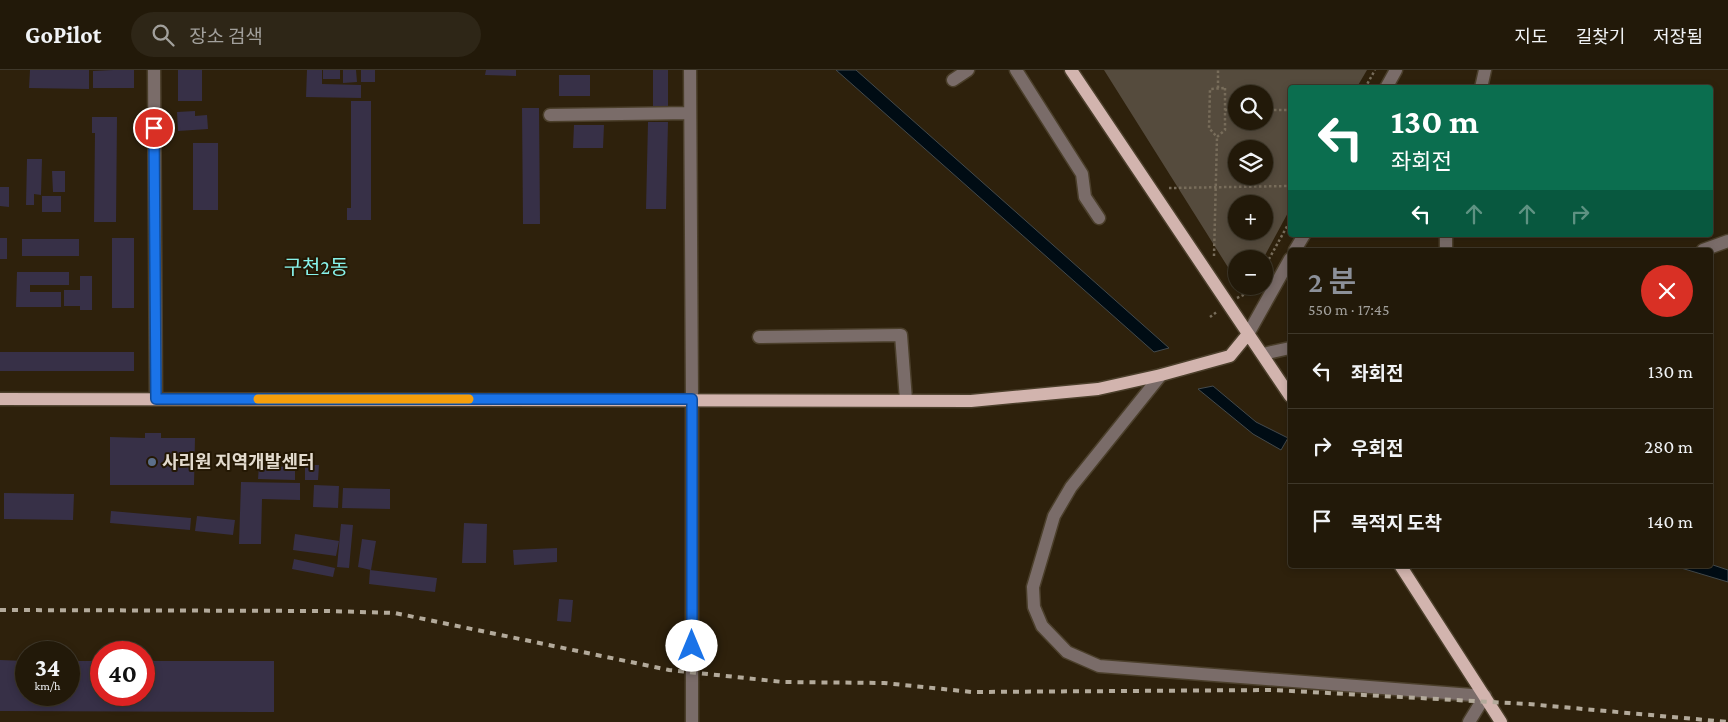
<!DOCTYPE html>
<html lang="ko">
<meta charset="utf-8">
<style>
body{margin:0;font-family:"Crimson Pro","Noto Sans KR",serif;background:#2e2617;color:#f1f3f6;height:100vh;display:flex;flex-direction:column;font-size:19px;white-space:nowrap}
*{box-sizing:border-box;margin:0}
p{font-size:16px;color:#a2a09c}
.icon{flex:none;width:28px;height:28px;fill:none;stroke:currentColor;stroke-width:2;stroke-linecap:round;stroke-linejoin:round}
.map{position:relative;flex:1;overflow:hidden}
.details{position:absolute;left:1288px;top:178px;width:425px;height:320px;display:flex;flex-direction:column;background:#221909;border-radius:5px;box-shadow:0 2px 8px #0003,0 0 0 1px #3f382a}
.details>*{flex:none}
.guide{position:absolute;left:1288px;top:15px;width:425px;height:152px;border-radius:5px;box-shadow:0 2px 8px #0003,0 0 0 1px #3f382a;background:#0b6e4f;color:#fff;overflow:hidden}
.fabs{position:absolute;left:1228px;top:15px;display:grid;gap:10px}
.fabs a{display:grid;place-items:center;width:45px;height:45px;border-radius:50%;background:#221909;box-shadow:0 2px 8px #0003,0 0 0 1px #3f382a;font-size:25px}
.speed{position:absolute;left:15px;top:571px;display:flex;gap:10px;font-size:25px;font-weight:700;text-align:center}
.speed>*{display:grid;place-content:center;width:65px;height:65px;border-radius:50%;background:#221909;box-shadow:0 2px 8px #0003,0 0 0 1px #3f382a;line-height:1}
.speed small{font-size:12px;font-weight:400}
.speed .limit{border:8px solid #d22;background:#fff;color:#111}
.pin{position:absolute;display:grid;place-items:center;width:42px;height:42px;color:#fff;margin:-21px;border:2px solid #fff;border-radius:50%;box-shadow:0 1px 5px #0007}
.me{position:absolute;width:55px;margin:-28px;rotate:0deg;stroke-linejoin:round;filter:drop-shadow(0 0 4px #0008)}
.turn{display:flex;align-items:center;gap:18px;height:105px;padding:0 20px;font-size:22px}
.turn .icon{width:65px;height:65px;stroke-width:2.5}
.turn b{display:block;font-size:35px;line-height:42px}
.lanes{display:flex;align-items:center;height:48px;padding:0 20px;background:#0003;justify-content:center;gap:25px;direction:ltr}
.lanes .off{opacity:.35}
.round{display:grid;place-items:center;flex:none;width:52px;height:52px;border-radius:26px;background:#2e2617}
.overview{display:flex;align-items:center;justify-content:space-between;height:85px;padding:0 20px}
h1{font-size:30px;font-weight:600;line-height:38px;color:#8c9099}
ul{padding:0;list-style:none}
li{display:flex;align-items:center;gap:15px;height:75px;padding:0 20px;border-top:1px solid #3f382a}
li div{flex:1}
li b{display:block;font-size:19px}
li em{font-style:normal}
header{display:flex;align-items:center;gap:30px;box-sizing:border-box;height:70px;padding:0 25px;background:#221909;border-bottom:1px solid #3f382a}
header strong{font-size:24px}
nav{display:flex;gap:28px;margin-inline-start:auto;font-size:18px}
.search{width:350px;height:45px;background:#2e2617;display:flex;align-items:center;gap:12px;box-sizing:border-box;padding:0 18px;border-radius:28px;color:#a2a09c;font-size:19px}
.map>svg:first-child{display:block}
</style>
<header>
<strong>GoPilot</strong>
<div class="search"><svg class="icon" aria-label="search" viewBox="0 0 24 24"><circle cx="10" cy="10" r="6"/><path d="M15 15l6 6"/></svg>장소 검색</div>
<nav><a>지도</a><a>길찾기</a><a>저장됨</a></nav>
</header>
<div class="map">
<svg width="1728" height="652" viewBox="0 0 1728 652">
<rect width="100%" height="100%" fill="#2e210c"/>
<!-- green -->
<path fill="#554b3d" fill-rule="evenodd" d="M1104,0H1367L1357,17L1290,18V139L1263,189H1236V210ZM1236,24H1264V51H1236ZM1236,79H1264V106H1236ZM1236,134H1264V161H1236Z"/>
<!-- water -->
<path fill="#000c14" stroke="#444a4c" d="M836,0H856L1169,278L1154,282Z
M1213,316L1256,352L1288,368L1281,380L1253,364L1198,319Z
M1710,494L1728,500V512L1671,495Z"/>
<!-- building -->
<path fill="#373047" d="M30,0H89V19L29,18Z
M113,0H134V18H93V1Z
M178,0H202V31H178Z
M307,0H322V14L361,15V28L306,27Z
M323,0H340V9H323Z
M343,0H356L357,12L343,13Z
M361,0H375V12H361Z
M486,0H516V6L485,5Z
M653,0H668V36H653Z
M559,5H590V26H559Z
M351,31H371V150H347V138H351Z
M522,38H539L540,154H523Z
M195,41V46L207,45L208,59L178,61L177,42Z
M92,47H117L116,152H94L95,63H92Z
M648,52H668L666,139H646Z
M574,55H604L603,78H573Z
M193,73H218V140H193Z
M27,89H42L41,125L34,124V135H26Z
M52,101H65V122H53Z
M0,117H9V137L0,136Z
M42,126H61V142H42Z
M0,168H7V189H0Z
M112,168H134V238H112Z
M22,169H79V186H22Z
M17,202H69V215H30V222H61V237H16Z
M80,206H92V240H80V236H64V220H80Z
M0,282H134V301H0Z
M145,363H161V368H195L194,415H110V367L145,368Z
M305,395H319L318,410H305Z
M259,396L295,397V410L258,409Z
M241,412L300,413V430L262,429L261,474H239Z
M314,415L339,416L338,438L313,437Z
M343,418L390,419V439L342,438Z
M4,423L74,424L73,450L4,449Z
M111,441L191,448L190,460L110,453Z
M197,446L235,450L233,465L195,461Z
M464,453L487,454L486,493H462Z
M341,454L353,455L349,498L337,497Z
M295,464L339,471L336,486L293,480Z
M362,469L376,471L371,500L358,497Z
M557,478V492L514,495L513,480Z
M294,489L335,498L333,507L292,499Z
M370,500L437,508L435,522L369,514Z
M559,529L573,530L571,552L557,551Z
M0,590L26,591V625H69V591H101V625H144V591H274V642L0,641Z"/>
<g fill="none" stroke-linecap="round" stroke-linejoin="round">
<defs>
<path id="minor" d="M154,0L156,329
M690,0L692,329V652
M1016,0L1082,104L1085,127L1099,148
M953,10L968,0
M1386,18L1396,0
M1481,18L1485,0
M550,45L690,43
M1295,180L1304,165
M1446,180V165
M1703,180L1728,171
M1248,264L1290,189
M759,267L901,265L906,330
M1263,284L1290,278
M1161,305L1071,417L1054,446L1033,517L1034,537L1042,556L1067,582L1099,596L1485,626L1469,652"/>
<path id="major" d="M1071,0L1290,326
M0,329L971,331L1098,319L1161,305L1230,286L1248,264
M1400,495L1501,652"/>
</defs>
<!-- minor casing -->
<use href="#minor" stroke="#4b3f2b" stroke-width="15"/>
<!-- major casing -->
<use href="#major" stroke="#4b3f2b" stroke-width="15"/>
<!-- path -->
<path stroke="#786d5b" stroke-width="2.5" stroke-dasharray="2.5 2.5" stroke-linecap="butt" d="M1218,18V0
M1225,18V60L1217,67L1209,58L1210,19Z
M1365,18L1375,0
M1225,40H1236
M1264,40H1290
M1169,118L1290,116
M1214,186L1217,67
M1264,198L1290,151
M1237,228L1248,223L1254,216
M1210,247L1218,241"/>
<!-- minor -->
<use href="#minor" stroke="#7a6c69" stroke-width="12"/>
<!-- major -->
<use href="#major" stroke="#d2b4ae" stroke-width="12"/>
<!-- rail -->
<path stroke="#b3aa9b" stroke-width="4" stroke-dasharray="6 6" stroke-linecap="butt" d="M0,540L328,541L395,543L669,600L783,612L884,613L972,622L1273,620L1528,634L1728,652"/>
</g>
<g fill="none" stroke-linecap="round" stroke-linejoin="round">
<defs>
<path id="route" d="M154,58L156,329H692V576"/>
</defs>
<!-- route casing -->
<use href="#route" stroke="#114b97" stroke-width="12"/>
<!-- route -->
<use href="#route" stroke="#1a73e8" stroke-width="9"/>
<!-- slow -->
<path stroke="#f59e0b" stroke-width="9" d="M258,329H469"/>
</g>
<!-- markers -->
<circle fill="#5c6f8a" stroke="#241804" stroke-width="2" cx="152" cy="392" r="5"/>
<g text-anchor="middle" stroke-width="4" stroke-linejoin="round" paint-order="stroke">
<!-- poi labels -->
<g font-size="18" font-weight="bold" fill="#e3dbce" stroke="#241804" text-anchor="start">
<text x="162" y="398">사리원 지역개발센터</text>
</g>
<!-- quarter labels -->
<g font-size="20" fill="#88f3eb" stroke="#241804">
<text x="316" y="204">구천2동</text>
</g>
</g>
</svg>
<div class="fabs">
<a><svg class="icon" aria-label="search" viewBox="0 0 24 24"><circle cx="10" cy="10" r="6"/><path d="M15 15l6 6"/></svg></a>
<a><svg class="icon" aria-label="layers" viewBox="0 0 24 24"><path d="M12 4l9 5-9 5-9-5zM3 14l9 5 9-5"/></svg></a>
<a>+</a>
<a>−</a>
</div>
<div class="speed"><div>34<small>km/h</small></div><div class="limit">40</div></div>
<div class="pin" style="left:154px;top:58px;background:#d93025"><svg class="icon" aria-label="arrive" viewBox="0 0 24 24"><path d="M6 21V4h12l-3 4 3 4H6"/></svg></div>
<svg class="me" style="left:692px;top:576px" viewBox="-20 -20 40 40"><circle r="19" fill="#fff"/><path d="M0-13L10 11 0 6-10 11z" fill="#1a73e8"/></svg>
<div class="guide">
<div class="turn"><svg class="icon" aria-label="left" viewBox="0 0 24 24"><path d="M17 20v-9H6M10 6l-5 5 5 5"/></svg><div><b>130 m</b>좌회전</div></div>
<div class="lanes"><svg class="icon" aria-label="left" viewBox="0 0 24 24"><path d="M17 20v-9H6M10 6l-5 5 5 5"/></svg><svg class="icon off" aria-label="ahead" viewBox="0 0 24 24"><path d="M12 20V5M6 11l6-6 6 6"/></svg><svg class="icon off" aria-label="ahead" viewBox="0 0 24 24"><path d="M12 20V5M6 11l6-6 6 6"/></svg><svg class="icon off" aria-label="right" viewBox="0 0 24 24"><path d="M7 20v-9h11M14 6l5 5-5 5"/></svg></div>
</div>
<section class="details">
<div class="overview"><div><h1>2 분</h1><p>550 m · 17:45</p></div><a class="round" style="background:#d93025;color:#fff"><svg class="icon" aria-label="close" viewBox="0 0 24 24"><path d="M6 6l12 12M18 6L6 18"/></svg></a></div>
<ul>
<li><svg class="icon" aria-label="left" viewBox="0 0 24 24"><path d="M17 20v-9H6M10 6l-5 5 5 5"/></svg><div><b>좌회전</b></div><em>130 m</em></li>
<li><svg class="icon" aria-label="right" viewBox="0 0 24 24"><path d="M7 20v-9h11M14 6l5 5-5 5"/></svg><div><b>우회전</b></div><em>280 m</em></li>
<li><svg class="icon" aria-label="arrive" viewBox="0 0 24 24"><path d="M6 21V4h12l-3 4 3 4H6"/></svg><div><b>목적지 도착</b></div><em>140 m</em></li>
</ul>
</section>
</div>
